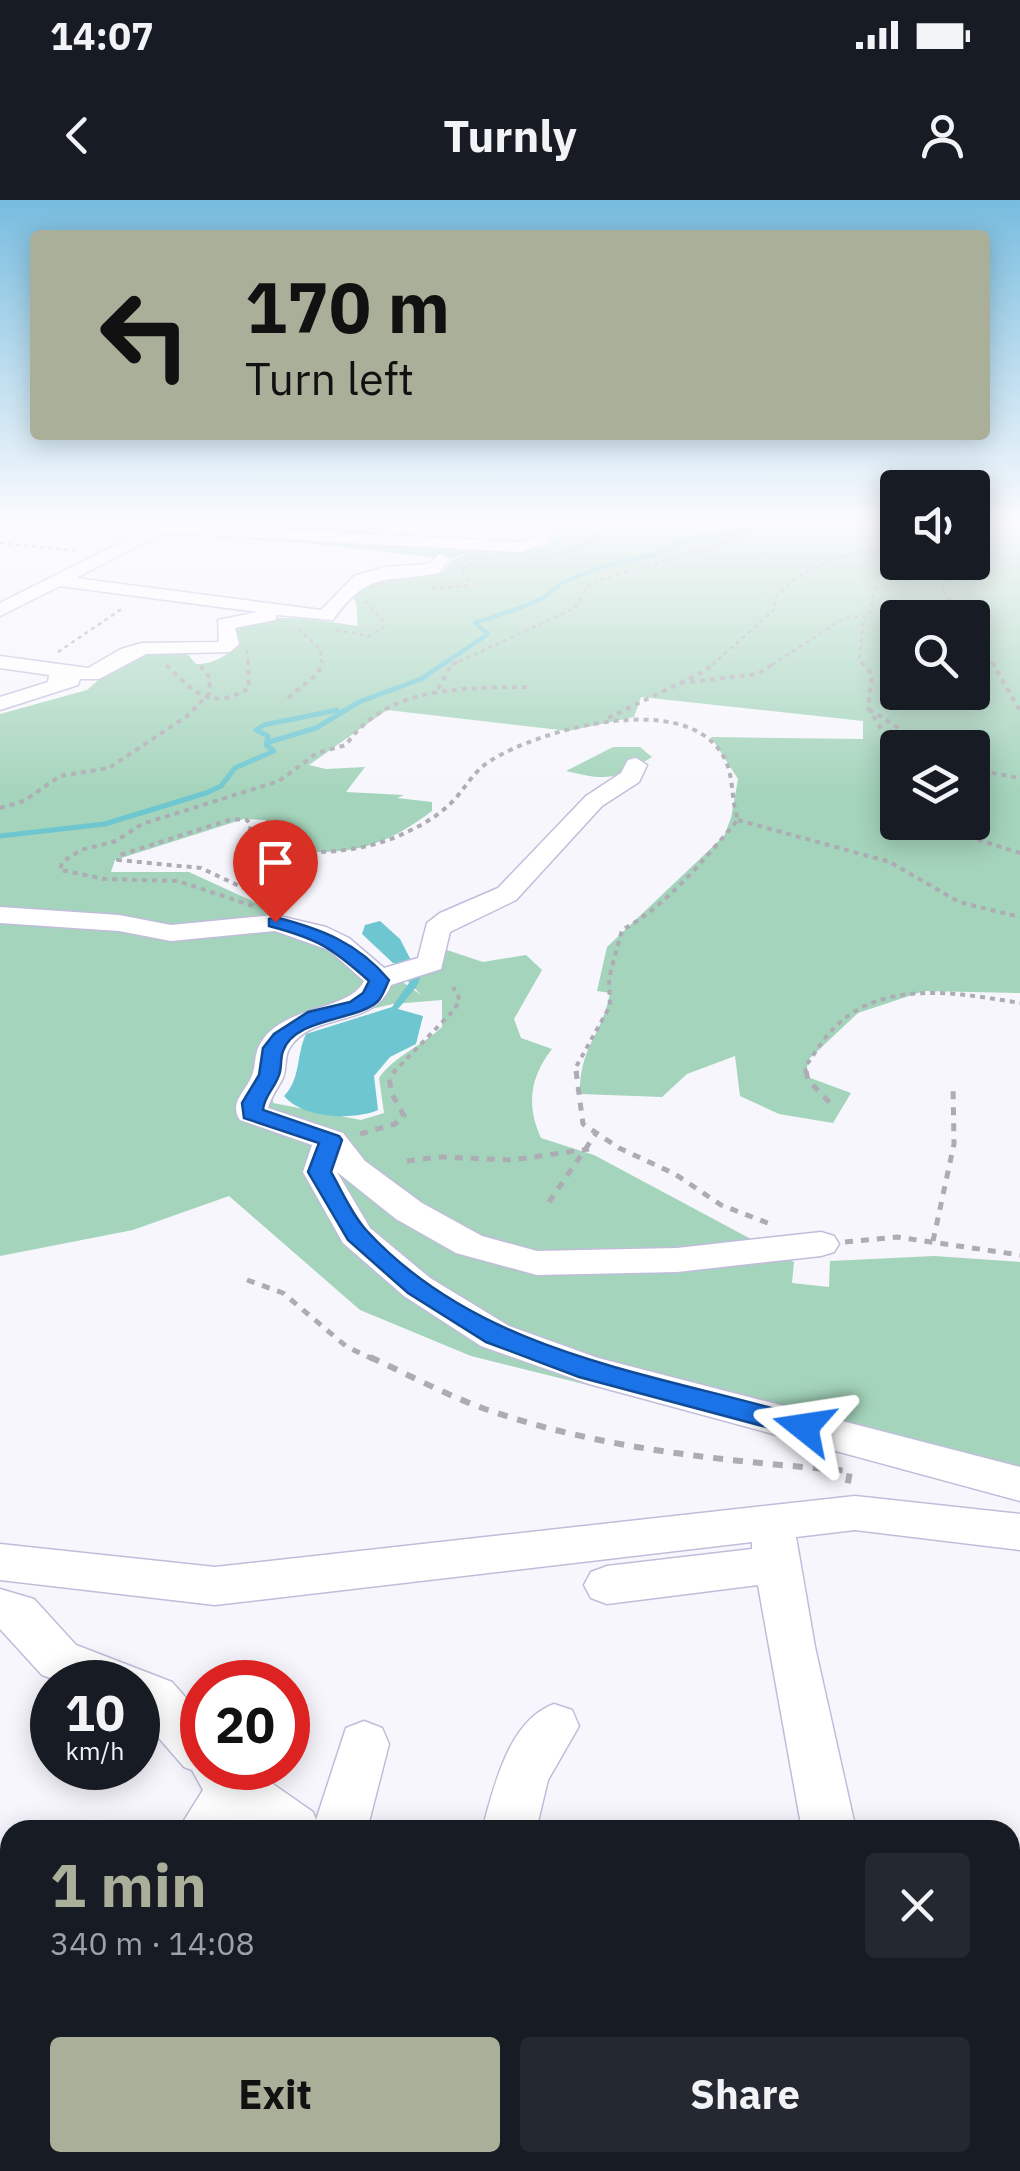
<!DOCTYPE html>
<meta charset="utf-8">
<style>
body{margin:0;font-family:"IBM Plex Sans",sans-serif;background:#242831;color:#f1f3f6;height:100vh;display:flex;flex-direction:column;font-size:38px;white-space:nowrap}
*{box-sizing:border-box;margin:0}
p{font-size:32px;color:#9ea1a6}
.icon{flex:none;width:55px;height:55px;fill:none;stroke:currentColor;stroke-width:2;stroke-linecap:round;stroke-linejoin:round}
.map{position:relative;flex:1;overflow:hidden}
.sheet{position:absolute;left:0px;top:1620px;width:1020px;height:352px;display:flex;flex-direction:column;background:#171b24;border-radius:30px 30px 0 0;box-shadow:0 5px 25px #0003}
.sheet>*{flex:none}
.banner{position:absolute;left:30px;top:30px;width:960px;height:210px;border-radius:10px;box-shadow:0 5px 25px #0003;background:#aaaf9a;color:#111;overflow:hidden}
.controls{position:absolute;left:880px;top:270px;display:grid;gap:20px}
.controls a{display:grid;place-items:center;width:110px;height:110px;border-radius:10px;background:#171b24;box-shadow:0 5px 25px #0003;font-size:50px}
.speed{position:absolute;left:30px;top:1460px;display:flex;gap:20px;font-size:50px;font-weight:700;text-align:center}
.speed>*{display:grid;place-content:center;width:130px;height:130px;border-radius:50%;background:#171b24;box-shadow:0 5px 25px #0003;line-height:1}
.speed small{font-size:25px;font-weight:400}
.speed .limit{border:15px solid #d22;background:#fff;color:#111}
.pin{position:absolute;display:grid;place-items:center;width:85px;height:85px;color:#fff;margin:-102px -42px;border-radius:50% 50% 50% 0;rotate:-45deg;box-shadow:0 0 10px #0007}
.pin .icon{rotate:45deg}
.me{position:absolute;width:110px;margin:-55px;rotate:285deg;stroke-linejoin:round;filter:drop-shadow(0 0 8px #0008)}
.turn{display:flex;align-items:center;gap:35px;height:210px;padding:0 50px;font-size:45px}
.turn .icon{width:130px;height:130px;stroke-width:2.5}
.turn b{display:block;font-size:70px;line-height:85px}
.round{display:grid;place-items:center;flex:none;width:105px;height:105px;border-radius:10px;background:#242831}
.summary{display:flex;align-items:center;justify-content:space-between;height:170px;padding:0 50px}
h1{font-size:60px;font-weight:700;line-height:75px;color:#aaaf9a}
.action{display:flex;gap:20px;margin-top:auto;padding:20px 50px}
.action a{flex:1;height:115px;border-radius:10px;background:#aaaf9a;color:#111;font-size:40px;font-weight:700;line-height:115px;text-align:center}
.action a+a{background:#242831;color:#f1f3f6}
.status{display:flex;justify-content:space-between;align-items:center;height:70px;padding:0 50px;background:#171b24;direction:ltr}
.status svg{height:28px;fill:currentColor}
header{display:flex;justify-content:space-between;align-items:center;height:130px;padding:0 50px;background:#171b24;font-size:45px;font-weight:700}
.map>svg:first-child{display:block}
</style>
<div class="status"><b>14:07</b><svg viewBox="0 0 49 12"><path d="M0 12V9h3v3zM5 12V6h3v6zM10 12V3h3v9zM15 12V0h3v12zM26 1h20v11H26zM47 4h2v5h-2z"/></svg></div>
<header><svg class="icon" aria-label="back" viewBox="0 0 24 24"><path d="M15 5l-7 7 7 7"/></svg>Turnly<svg class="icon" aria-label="person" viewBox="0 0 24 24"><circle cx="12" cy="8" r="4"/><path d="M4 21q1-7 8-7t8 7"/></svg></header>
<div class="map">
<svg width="1020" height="1971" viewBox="0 0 1020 1971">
<rect width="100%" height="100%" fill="#f7f6fc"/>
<!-- green -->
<path fill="#a4d4bb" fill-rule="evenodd" d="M89,319H241L419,337Z
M560,319H897L898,362H972L973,319H1020V793L924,791L858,813L809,859L805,876L851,893L833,923L779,914L740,896L735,856L687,874L662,897L580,894C579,847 602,836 610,793L597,791L607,747L724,636L731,618L738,579L711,537L863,539V521L641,497L634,517L568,531L387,510L309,565L326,569L365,567L346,592L404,595L397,598L432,602V611C370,658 334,655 259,648L266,620L244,619L115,660L111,672H189L263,706L275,722L366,756L421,795L398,771L444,749L483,762L526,755L542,770L514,819L521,838L552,849C530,877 526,905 541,938L594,955L794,1062L792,1083L829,1087L830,1061L934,1056L1020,1062V1272L765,1229L471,1156L360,1110L229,996L133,1030L0,1056V514L87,490L122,460L138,452L183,449L196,464C211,465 233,454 239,441L231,427C270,411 318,420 358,426L356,402L349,393L389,375L441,374L452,360L467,354L446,359L190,330L501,350L490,353L547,347L554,339L553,325ZM898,418H972V492H898ZM898,548H972V622H898ZM442,800V827C421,847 395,855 379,878L384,913L361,920L273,903L271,860L306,824L393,804Z
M613,547H640L652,557C615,580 608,581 566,571Z"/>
<!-- water -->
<path fill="#6ec7d0" d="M380,721L400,739L414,766L393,763L362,734L365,725Z
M416,773H422L417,786L398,809L423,816L416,844L390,857L374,876L378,910C353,921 302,918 284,896C301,879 296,855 306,834L392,807Z"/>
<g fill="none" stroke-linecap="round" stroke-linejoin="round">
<!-- stream-far1 -->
<path stroke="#6ec7d0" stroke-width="4" d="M442,465L488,434L475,423L525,406L545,397L561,383L604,366L658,354L682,342L773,325"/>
<!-- stream -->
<path stroke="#6ec7d0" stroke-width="5" d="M269,542L316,528L359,502L421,479L446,462
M0,636L105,624L206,593L221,586L235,568L274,551L266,545L268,536L256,530L264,525L337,510"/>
<defs>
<path id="minor" d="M541,319H557L548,343L521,352L162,333L76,378L321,410L354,376L384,367L428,364L440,354L449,359L439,373C386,383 368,370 333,420L277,415L275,420L235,428L239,444L230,452L146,454L99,479H80L78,485L0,510V497L48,482L49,475L0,468V456L88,468L121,449L142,443L219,442L218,420L257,412L60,386L0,416V403L159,323L521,342L533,339Z
M636,558L647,565L639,582L602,606L516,700L450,732L441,769L391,785C373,830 312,810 289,849C284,858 287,871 282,880C277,889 271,897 268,908L343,933L365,961L422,1003L482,1036L537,1051L677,1048L821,1032L834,1036L839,1044L834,1052L821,1056L677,1072L537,1075L456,1053L396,1019L337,972L370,1028L430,1078L509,1126L598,1158L1020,1267V1301L589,1184L481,1146L404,1096L343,1043L303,972L312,945L240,920C229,903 244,893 251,878C256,868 254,856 259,846C280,804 350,812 364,781L329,750L275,731L171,741L119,731L0,723V707L119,715L171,725L275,715L326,727L349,738L384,768L418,758L427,723L440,713L498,688L586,596L621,573L628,560Z
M855,1296L1020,1314V1350L855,1330L796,1337L815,1447L856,1630H802L758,1385L607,1404L591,1398L584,1385L591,1372L607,1366L752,1349V1342L215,1405L0,1380V1344L215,1367Z
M0,1389L34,1399L76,1445L172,1482L202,1516V1568H250L313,1612L316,1620L346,1528L364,1521L382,1528L389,1544L367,1630H250L241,1624L237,1630H178L203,1590L192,1570L184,1567L138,1514V1482H62L42,1475L0,1429Z
M554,1504L572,1510L579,1526L548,1580L536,1630H482C494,1587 508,1521 554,1504Z
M1010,1914L1020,1918V1971H997L986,1962H1010Z
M166,1962H230L227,1971H162Z
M762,1962H825L824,1971H760Z"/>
</defs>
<!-- minor casing -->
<use href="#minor" stroke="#c0bddb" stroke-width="3"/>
<!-- path-far4 -->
<path stroke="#adacb4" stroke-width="2.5" stroke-dasharray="4 4" stroke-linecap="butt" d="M76,319L126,324
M0,343L79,351
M697,353L763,329L823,319
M554,355L578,348L604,332L596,319
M944,362L948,373L942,390L965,418
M432,388L466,386L469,382L461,369L473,363
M972,427L993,465
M298,429L320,449L322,465
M336,430L369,436L384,427L382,419L365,401
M247,450L248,465
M58,452L123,408
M452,465L575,408L590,383L700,350L704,345L700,332L682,319
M712,465L775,409L776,396C809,361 851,351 898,348
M772,465L844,418L864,416
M863,465L859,460L864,416L870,412L876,385"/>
<!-- path-far3 -->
<path stroke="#adacb4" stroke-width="4" stroke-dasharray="5 5" stroke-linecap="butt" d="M861,462L872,474L868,508L898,556
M992,462L1020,511
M166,465C195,492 209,512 249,488L248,462
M680,483L758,474L776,462
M438,489L451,465L457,462
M288,498L318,473L323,462
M869,509L929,548
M608,518L705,471L715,462
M972,569L1020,578
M0,608L24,601L60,576L109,568L187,516L209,494L210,478L199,464
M738,620L890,662L959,702L1020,717
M969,622L976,639L1020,653
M271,705L269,700L201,668L118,660L120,655L232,619L247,620L251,625L248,638L254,647C301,655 351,655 396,637C417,628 438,617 454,600C466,587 474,571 490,561C540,529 683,490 722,554C735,574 730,598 738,620C705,658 667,706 622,730L609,778L610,806L576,867L577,873
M253,706L178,681L105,679L60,670L62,662L81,650L116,641L142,624L279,581L317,553L346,545C387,485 464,488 529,487
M393,873L453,811L460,800L453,787
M806,873L805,867C814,855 822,840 833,829C882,778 958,793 1020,803"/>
<!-- path-far2 -->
<path stroke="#adacb4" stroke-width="5" stroke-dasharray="8 8" stroke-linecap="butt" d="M576,871L583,924L619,948L675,974L721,1005L773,1025
M806,871L808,880L831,904
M360,934L395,924L404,916L392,894L389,878L395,871
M407,961L438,957L512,960L589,949
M549,1002L595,935
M933,1041L954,944L953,884
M845,1042L897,1037L1020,1055
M247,1080L283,1093L347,1147L375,1160"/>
<!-- path-far1 -->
<path stroke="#adacb4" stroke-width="6" stroke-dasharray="10 10" stroke-linecap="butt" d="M370,1157C409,1175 448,1196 488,1210C604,1250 729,1261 850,1271L847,1288"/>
<!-- path -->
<path stroke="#adacb4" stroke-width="8" stroke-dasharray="12 12" stroke-linecap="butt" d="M1011,1802L1013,1903"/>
<!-- minor -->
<use href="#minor" fill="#fff" fill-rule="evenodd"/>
</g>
<!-- sky -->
<linearGradient id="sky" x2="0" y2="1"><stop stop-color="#77bcde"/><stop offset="0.54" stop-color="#fbfbfe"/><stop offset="1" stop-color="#fbfbfe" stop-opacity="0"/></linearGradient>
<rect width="1020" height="595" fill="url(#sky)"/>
<!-- route -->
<path fill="#1a73e8" stroke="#114b97" stroke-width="2.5" d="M275,717C321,729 357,742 389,780C386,786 383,796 378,801C358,821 295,817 283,851C280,859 282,868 279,875C275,888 264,896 263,910L339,936L342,940L331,972C342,991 352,1015 367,1031C483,1157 659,1173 814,1220L818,1227L814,1234L804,1237L579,1177L486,1142L408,1093L348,1040L308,972L319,943L244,918L242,903L259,875L263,848L274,834L308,812L350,802L363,793L369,781C331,747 318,739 269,726V719Z"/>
</svg>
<div class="controls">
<a><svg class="icon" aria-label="sound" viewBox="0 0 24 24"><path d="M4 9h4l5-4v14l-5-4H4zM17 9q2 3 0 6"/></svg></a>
<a><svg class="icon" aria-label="search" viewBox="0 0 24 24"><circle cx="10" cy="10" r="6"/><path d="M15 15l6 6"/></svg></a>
<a><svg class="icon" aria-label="layers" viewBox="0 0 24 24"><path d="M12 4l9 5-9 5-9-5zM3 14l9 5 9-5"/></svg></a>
</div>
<div class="speed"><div>10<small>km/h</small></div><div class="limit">20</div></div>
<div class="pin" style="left:275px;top:722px;background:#d93025"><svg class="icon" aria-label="arrive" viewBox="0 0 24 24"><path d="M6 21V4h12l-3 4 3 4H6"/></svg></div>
<svg class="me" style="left:804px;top:1227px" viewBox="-20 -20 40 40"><path d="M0-17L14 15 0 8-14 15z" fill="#1a73e8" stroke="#fff" stroke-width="4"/></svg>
<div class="banner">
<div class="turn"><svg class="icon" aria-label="left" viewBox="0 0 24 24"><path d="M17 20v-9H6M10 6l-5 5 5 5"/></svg><div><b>170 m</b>Turn left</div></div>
</div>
<section class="sheet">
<div class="summary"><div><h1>1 min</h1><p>340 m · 14:08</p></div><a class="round"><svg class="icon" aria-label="close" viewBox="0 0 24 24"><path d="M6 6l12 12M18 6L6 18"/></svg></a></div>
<div class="action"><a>Exit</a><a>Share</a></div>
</section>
</div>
